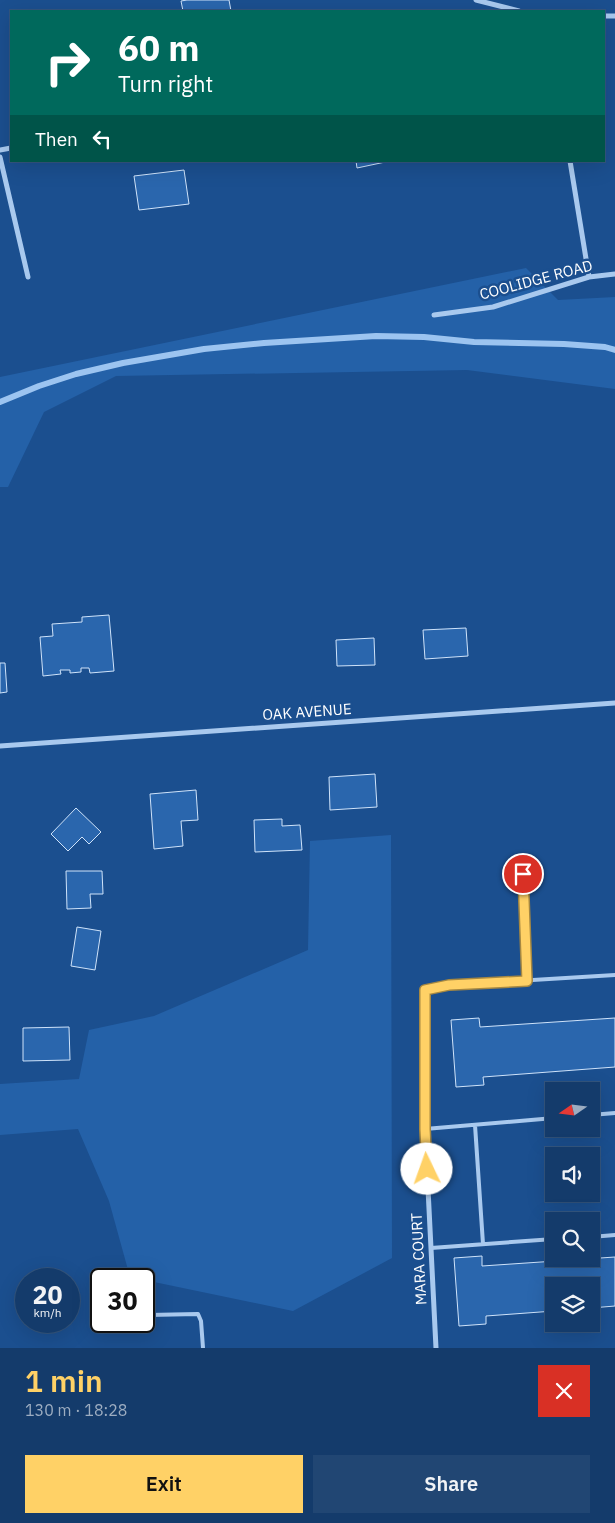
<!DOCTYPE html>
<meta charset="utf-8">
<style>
body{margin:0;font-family:"IBM Plex Sans",sans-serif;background:#214673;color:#f1f3f6;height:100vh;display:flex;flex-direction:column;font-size:19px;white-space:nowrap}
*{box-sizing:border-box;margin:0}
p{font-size:16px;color:#9dadc1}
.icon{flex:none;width:28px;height:28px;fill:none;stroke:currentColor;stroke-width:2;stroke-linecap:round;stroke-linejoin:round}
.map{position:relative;height:1348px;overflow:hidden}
.drawer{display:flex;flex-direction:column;background:#143b6b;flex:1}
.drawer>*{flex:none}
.hud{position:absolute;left:10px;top:10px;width:595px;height:152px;border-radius:0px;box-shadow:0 5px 20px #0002,0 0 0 1px #33557e;background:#00695c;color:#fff;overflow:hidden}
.needle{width:32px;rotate:256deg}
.tools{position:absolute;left:545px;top:1082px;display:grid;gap:10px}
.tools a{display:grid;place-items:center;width:55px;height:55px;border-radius:0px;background:#143b6b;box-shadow:0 5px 20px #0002,0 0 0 1px #33557e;font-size:25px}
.speed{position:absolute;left:15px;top:1268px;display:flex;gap:10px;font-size:25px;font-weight:700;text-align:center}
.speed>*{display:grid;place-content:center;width:65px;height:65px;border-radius:50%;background:#143b6b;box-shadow:0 5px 20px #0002,0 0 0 1px #33557e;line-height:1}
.speed small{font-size:12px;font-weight:400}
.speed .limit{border:2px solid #111;border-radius:8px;background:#fff;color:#111}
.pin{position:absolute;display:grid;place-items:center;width:42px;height:42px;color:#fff;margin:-21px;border:2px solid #fff;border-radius:50%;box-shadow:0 1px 5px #0007}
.me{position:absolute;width:55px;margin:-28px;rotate:357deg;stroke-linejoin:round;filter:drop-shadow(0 0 4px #0008)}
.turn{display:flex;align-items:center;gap:18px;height:105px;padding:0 25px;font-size:22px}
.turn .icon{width:65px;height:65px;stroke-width:2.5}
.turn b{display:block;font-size:35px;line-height:42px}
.then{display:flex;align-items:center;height:48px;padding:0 25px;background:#0003;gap:10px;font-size:19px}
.round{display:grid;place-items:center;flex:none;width:52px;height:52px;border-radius:0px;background:#214673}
.summary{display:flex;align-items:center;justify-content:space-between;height:85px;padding:0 25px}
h1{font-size:30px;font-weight:600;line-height:38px;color:#ffd166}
.button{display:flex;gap:10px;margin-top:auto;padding:10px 25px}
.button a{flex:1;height:58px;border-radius:0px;background:#ffd166;color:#111;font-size:20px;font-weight:600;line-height:58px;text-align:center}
.button a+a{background:#214673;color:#f1f3f6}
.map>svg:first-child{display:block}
</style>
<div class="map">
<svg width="615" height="1348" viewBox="0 0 615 1348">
<rect width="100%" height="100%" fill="#1b4f8f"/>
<!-- green -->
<path fill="#2461a8" d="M526,268L558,300L615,297V389L467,370L116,376L44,412L8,487H0V377Z
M391,835L392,1258L293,1311L130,1277L109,1201L78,1129L0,1135V1084L79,1079L89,1030L154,1016L308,950L310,841Z"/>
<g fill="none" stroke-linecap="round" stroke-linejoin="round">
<!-- stream -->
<path stroke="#9cc4f0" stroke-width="6" d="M0,402L39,386L76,374L123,363L204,349L264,343L376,336L424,337L474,342L564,344L605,347L615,350"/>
</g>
<!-- building -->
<path fill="#2a66ad" stroke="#cfe3fa" d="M187,0H229L231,11H183L181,1Z
M356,161H390L357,168Z
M184,170L189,204L139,210L134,176Z
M109,615L114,671L90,673L89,668H81V672L70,673V670H60L61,674L43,676L40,637L53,636L52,624L82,622V617Z
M466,628L468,656L425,659L423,630Z
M374,638L375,665L337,666L336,640Z
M0,663H5L7,692L0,693Z
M375,774L377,807L330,810L329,777Z
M196,790L198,820L181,821L183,846L154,849L150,794Z
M76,808L101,832L89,844L82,837L68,851L51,834Z
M282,819V826L300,825L302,850L255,852L254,820Z
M66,871H102L103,894H90L91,908L67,909Z
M77,927L101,931L95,970L71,966Z
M479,1018L480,1027L615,1018V1067L483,1077L484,1085L456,1087L451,1020Z
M69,1027L70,1060L23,1061V1028Z
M482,1256V1266L615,1257V1306L591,1308V1286H554V1311L486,1316V1324L459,1326L454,1258Z"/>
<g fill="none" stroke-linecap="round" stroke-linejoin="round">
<!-- service -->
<path stroke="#a9c9ee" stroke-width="4" d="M523,874L527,981
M425,989L449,985L615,975
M591,1115L615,1113
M475,1125L483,1244
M425,1129L554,1118
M591,1237L615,1235
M431,1248L554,1239
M148,1315L198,1314L201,1321L203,1348"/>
<!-- minor -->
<path stroke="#a9c9ee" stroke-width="5" d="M476,0L519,11
M604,16H615
M0,150L11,148
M0,157L28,277
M570,161L589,277
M434,315L493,307L589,277L615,274
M0,746L615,703
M425,989V1129L436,1348"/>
</g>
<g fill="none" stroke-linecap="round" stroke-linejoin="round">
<defs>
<path id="route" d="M427,1169L425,1129V990L449,985L527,981L523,874"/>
</defs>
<!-- route casing -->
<use href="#route" stroke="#a68842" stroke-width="12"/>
<!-- route -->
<use href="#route" stroke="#ffd166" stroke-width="9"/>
</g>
<g text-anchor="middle" stroke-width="5" stroke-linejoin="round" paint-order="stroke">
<!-- street labels -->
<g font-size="15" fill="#fff" stroke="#1b4f8f">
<text transform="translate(536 280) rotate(-15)" y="5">COOLIDGE ROAD</text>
<text transform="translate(307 712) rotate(-4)" y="5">OAK AVENUE</text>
<text transform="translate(419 1259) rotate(-93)" y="5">MARA COURT</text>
</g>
</g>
</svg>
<div class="tools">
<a><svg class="needle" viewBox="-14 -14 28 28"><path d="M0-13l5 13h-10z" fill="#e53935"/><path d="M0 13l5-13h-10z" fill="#9dadc1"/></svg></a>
<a><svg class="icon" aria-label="sound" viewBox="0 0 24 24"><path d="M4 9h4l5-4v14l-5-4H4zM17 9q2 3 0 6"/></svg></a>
<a><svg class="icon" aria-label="search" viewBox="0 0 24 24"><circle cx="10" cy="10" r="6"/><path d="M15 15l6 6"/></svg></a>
<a><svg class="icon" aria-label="layers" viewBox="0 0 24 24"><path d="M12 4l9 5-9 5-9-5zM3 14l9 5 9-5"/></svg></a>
</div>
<div class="speed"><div>20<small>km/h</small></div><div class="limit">30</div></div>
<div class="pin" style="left:523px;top:874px;background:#d93025"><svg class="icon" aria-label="arrive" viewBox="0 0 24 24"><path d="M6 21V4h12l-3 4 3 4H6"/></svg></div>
<svg class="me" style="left:427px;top:1169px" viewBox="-20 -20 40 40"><circle r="19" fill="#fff"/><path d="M0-13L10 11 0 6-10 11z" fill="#ffd166"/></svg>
<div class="hud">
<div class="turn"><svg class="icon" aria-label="right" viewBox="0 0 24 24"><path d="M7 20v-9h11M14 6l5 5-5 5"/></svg><div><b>60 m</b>Turn right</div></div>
<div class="then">Then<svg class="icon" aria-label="left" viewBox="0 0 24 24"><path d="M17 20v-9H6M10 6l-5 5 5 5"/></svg></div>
</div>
</div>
<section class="drawer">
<div class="summary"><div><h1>1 min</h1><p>130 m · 18:28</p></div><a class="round" style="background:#d93025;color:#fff"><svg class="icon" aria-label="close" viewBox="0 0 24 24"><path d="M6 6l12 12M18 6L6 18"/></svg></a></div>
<div class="button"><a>Exit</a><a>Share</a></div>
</section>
